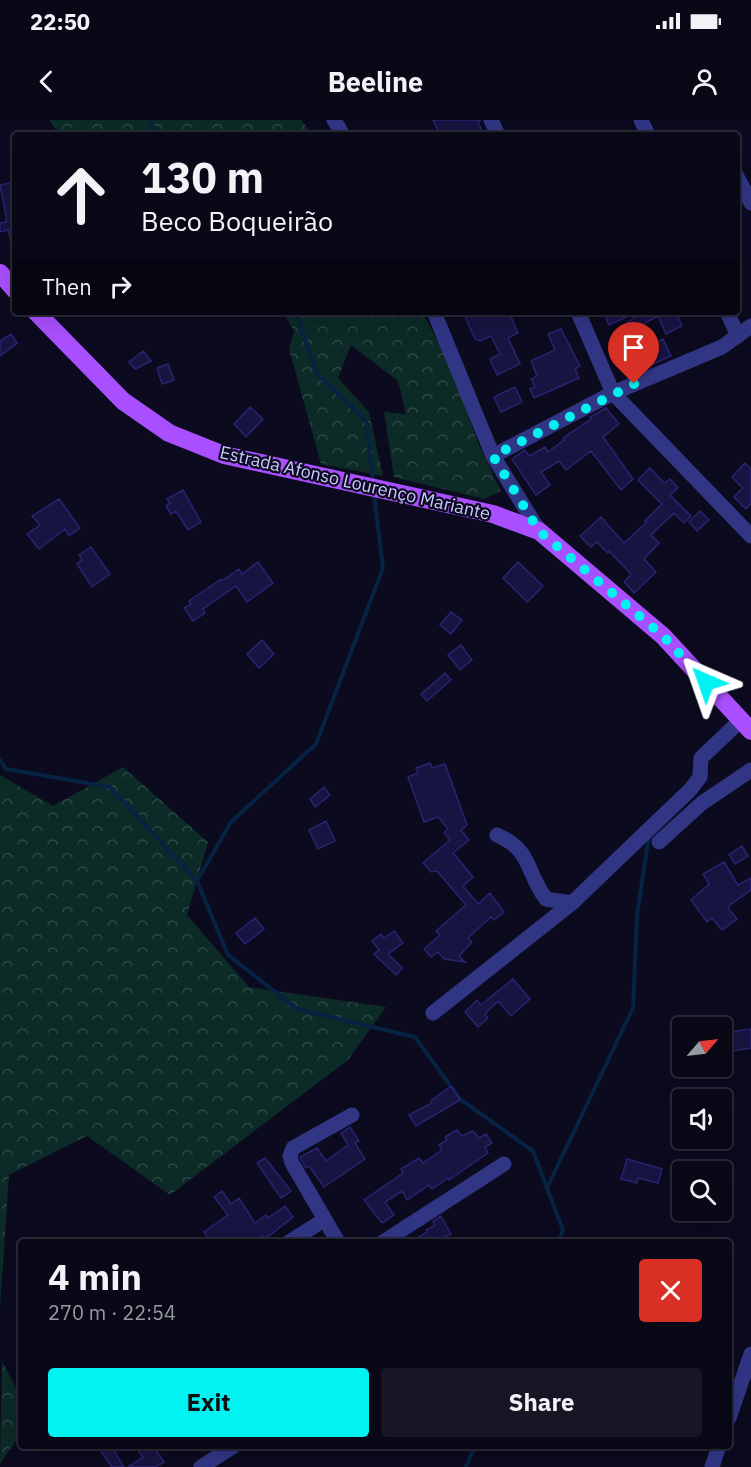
<!DOCTYPE html>
<meta charset="utf-8">
<style>
body{margin:0;font-family:"IBM Plex Sans",sans-serif;background:#161624;color:#f1f3f6;height:100vh;display:flex;flex-direction:column;font-size:22px;white-space:nowrap}
*{box-sizing:border-box;margin:0}
p{font-size:20px;color:#989aa1}
.icon{flex:none;width:33px;height:33px;fill:none;stroke:currentColor;stroke-width:2;stroke-linecap:round;stroke-linejoin:round}
.map{position:relative;flex:1;overflow:hidden}
.sheet{position:absolute;left:18px;top:1119px;width:714px;height:210px;display:flex;flex-direction:column;background:#080817;border-radius:6px;box-shadow:0 6px 24px #0002,0 0 0 2px #292936}
.sheet>*{flex:none}
.banner{position:absolute;left:12px;top:12px;width:728px;height:183px;border-radius:6px;box-shadow:0 6px 24px #0002,0 0 0 2px #292936;background:#080817;color:#f1f3f6;overflow:hidden}
.needle{width:39px;rotate:62deg}
.buttons{position:absolute;left:672px;top:897px;display:grid;gap:12px}
.buttons a{display:grid;place-items:center;width:60px;height:60px;border-radius:6px;background:#080817;box-shadow:0 6px 24px #0002,0 0 0 2px #292936;font-size:30px}
.pin{position:absolute;display:grid;place-items:center;width:51px;height:51px;color:#fff;margin:-62px -26px;border-radius:50% 50% 50% 0;rotate:-45deg;box-shadow:0 0 6px #0007}
.pin .icon{rotate:45deg}
.me{position:absolute;width:66px;margin:-33px;rotate:317deg;stroke-linejoin:round;filter:drop-shadow(0 0 4px #0008)}
.turn{display:flex;align-items:center;gap:21px;height:126px;padding:0 30px;font-size:27px}
.turn .icon{width:78px;height:78px;stroke-width:2.5}
.turn b{display:block;font-size:42px;line-height:51px}
.then{display:flex;align-items:center;height:57px;padding:0 30px;background:#0003;gap:12px;font-size:22px}
.round{display:grid;place-items:center;flex:none;width:63px;height:63px;border-radius:6px;background:#161624}
.summary{display:flex;align-items:center;justify-content:space-between;height:102px;padding:0 30px}
h1{font-size:36px;font-weight:800;line-height:45px}
.action{display:flex;gap:12px;margin-top:auto;padding:12px 30px}
.action a{flex:1;height:69px;border-radius:6px;background:#00f3f1;color:#111;font-size:24px;font-weight:800;line-height:69px;text-align:center}
.action a+a{background:#161624;color:#f1f3f6}
.status{display:flex;justify-content:space-between;align-items:center;height:42px;padding:0 30px;background:#080817;direction:ltr}
.status svg{height:16px;fill:currentColor}
header{display:flex;justify-content:space-between;align-items:center;height:78px;padding:0 30px;background:#080817;font-size:27px;font-weight:800}
.map>svg:first-child{display:block}
</style>
<div class="status"><b>22:50</b><svg viewBox="0 0 49 12"><path d="M0 12V9h3v3zM5 12V6h3v6zM10 12V3h3v9zM15 12V0h3v12zM26 1h20v11H26zM47 4h2v5h-2z"/></svg></div>
<header><svg class="icon" aria-label="back" viewBox="0 0 24 24"><path d="M15 5l-7 7 7 7"/></svg>Beeline<svg class="icon" aria-label="person" viewBox="0 0 24 24"><circle cx="12" cy="8" r="4"/><path d="M4 21q1-7 8-7t8 7"/></svg></header>
<div class="map">
<svg width="751" height="1347" viewBox="0 0 751 1347">
<defs>
<pattern id="forest-crowns" width="20" height="18" patternUnits="userSpaceOnUse" patternTransform="scale(1.5)"><rect width="20" height="18" fill="#0c2a26"/><path d="M2 6a3 3 0 1 1 6 0M12 15a3 3 0 1 1 6 0" fill="none" stroke="#2e4747"/></pattern>
</defs>
<rect width="100%" height="100%" fill="#0b0a1f"/>
<!-- forest -->
<path fill="url(#forest-crowns)" d="M49,0H301L313,15H59Z
M283,192H422L449,242L478,323L501,371L484,379L394,357L384,292L406,294L398,261L351,225L338,258L369,292L383,356L321,344L289,229L294,211Z
M123,647L208,722L187,795L249,867L386,887L348,940L170,1075L87,1016L9,1055L0,1190V655L53,686Z
M2,1241L21,1278V1314L0,1344Z"/>
<g fill="none" stroke-linecap="round" stroke-linejoin="round">
<!-- stream -->
<path stroke="#062343" stroke-width="4" d="M150,0L156,15
M296,192L316,253L366,301L373,361
M0,640L6,649L110,667L197,761L228,835L297,889L415,917L460,979L533,1031L563,1110L558,1122
M197,761L231,702L316,624L383,448L374,375
M547,1068L633,888L637,795L649,716
M466,1347L475,1326"/>
</g>
<!-- building -->
<path fill="#181442" stroke="#2a2371" stroke-width="1.5" d="M433,0H481L478,2L484,15H460L458,10L440,15Z
M15,62V125L12,126L8,110L0,112V103L6,102V96L0,65Z
M463,192H509L518,213L508,218L520,244L497,255L490,239L500,234L491,216L480,221L475,219Z
M603,192H637L609,205Z
M643,192H676L682,206L666,214L658,196L627,213L622,206Z
M561,209L580,246L575,249L579,258L534,278L530,269L535,267L531,259L537,256L531,241L555,230L548,214Z
M11,214L17,223L0,236V221Z
M663,219L671,236L628,256L620,239Z
M143,231L151,241L135,249L129,242Z
M168,244L174,260L162,264L157,248Z
M515,267L522,282L501,292L494,277Z
M250,287L263,299L246,317L234,304Z
M606,288L619,304L603,317L633,359L621,370L591,331L566,350L559,341L541,352L550,365L536,375L512,339L525,330L529,336L545,327L548,332L564,320L563,318L591,299L590,297Z
M745,343L751,349V383L746,389L734,377L743,368L732,357Z
M650,348L664,363L670,359L678,368L670,375L691,396L684,403L674,393L651,415L659,423L644,439L656,452L634,473L624,462L631,454L609,431L608,433L597,422L591,427L580,416L601,397L624,423L647,402L645,401L662,384L638,360Z
M183,370L201,402L188,410L176,391L171,394L166,386L170,383L167,379Z
M59,379L80,408L69,416L65,409L39,429L27,414L40,405L32,396Z
M700,391L709,400L697,411L689,402Z
M91,427L110,454L92,467L77,444L82,440L79,435Z
M258,442L273,463L247,482L236,466L203,489L205,493L193,501L184,488L191,484L189,481L221,459L222,461L239,449L242,454Z
M518,442L543,466L527,482L503,458Z
M451,492L462,500L451,514L440,505Z
M262,520L274,534L259,548L247,534Z
M461,525L472,540L460,550L448,535Z
M445,553L451,560L427,581L421,574Z
M430,643L432,648L445,644L467,705L461,710L469,720L453,733L473,757L463,766L478,784L490,773L504,792L494,800L491,797L468,818L472,822L459,836L465,842L444,839L438,832L431,837L424,829L440,815L436,811L466,785L437,751L431,752L423,743L450,720L444,713L448,709L438,697L424,702L408,657L418,653L416,648Z
M324,667L330,675L315,687L310,679Z
M326,701L335,721L318,729L309,710Z
M742,726L748,736L735,744L729,735Z
M724,742L738,765L751,758V770L730,785L728,788L737,799L722,810L712,798L707,802L691,780L709,764L703,754Z
M255,798L264,809L245,824L236,813Z
M394,811L403,823L388,834L402,848L396,855L374,834L379,830L372,821L381,814L384,818Z
M513,859L530,879L511,896L498,881L485,894L488,898L478,907L465,892L477,880L481,885Z
M751,909V928L733,931L730,912Z
M451,966L460,980L416,1006L409,995L432,983L431,981Z
M350,1007L359,1021L355,1023L365,1039L324,1067L309,1046L306,1048L300,1037L317,1028L326,1041L348,1025L341,1013Z
M457,1010L462,1016L473,1011L479,1018L486,1014L492,1023L485,1027L488,1033L449,1060L448,1058L432,1069L429,1065L407,1080L402,1071L385,1082L394,1095L382,1103L364,1080L403,1053L401,1049L419,1038L423,1043L442,1030L439,1025L447,1020L445,1017Z
M265,1038L291,1071L281,1078L257,1043Z
M627,1039L662,1049L658,1063L638,1058L637,1063L621,1059Z
M222,1071L231,1084L239,1078L255,1103L266,1095L268,1098L285,1086L293,1097L265,1119L263,1116L255,1122H248L246,1118L240,1122H211L204,1112L228,1095L214,1077Z
M441,1096L451,1114L431,1122H411L427,1112L426,1110L435,1105L433,1101Z
M111,1326L124,1347H112L101,1331Z
M135,1326H153L164,1342L156,1347H128L143,1337Z"/>
<g fill="none" stroke-linecap="round" stroke-linejoin="round">
<!-- minor -->
<path stroke="#303684" stroke-width="15" d="M334,0L343,15
M491,0L498,15
M641,0L648,15
M736,55L751,83
M434,192L493,336L539,411
M578,192L613,273L751,416
M727,192L738,216
M493,336L613,273L722,227L751,206
M497,715C533,731 525,751 546,779L572,783L690,670L700,657L701,638L741,600
M659,722L702,683L751,650
M433,893L572,783
M289,1122L324,1100
M338,1122L292,1043L290,1036L293,1028L352,995
M383,1122L504,1044
M729,1298L751,1234
M201,1347L234,1326
M712,1347L719,1326"/>
<!-- major -->
<path stroke="#aa4fff" stroke-width="18" d="M0,153L15,170
M36,192L123,281L169,313L224,335L493,394L539,411L663,516L751,611"/>
</g>
<g fill="none" stroke-linecap="round" stroke-linejoin="round">
<!-- route -->
<path stroke="#00f3f1" stroke-width="10" stroke-dasharray="0 18" d="M634,264L493,336L539,411L663,516L706,562"/>
</g>
<g text-anchor="middle" stroke-width="4.5" stroke-linejoin="round" paint-order="stroke">
<!-- street labels -->
<g font-size="18" fill="#c9c8ff" stroke="#0b0a1f">
<text transform="translate(355 363) rotate(13)" y="6">Estrada Afonso Lourenço Mariante</text>
</g>
</g>
</svg>
<div class="buttons">
<a><svg class="needle" viewBox="-14 -14 28 28"><path d="M0-13l5 13h-10z" fill="#e53935"/><path d="M0 13l5-13h-10z" fill="#989aa1"/></svg></a>
<a><svg class="icon" aria-label="sound" viewBox="0 0 24 24"><path d="M4 9h4l5-4v14l-5-4H4zM17 9q2 3 0 6"/></svg></a>
<a><svg class="icon" aria-label="search" viewBox="0 0 24 24"><circle cx="10" cy="10" r="6"/><path d="M15 15l6 6"/></svg></a>
</div>
<div class="pin" style="left:634px;top:264px;background:#d93025"><svg class="icon" aria-label="arrive" viewBox="0 0 24 24"><path d="M6 21V4h12l-3 4 3 4H6"/></svg></div>
<svg class="me" style="left:706px;top:562px" viewBox="-20 -20 40 40"><path d="M0-17L14 15 0 8-14 15z" fill="#00f3f1" stroke="#fff" stroke-width="4"/></svg>
<div class="banner">
<div class="turn"><svg class="icon" aria-label="ahead" viewBox="0 0 24 24"><path d="M12 20V5M6 11l6-6 6 6"/></svg><div><b>130 m</b>Beco Boqueirão</div></div>
<div class="then">Then<svg class="icon" aria-label="right" viewBox="0 0 24 24"><path d="M7 20v-9h11M14 6l5 5-5 5"/></svg></div>
</div>
<section class="sheet">
<div class="summary"><div><h1>4 min</h1><p>270 m · 22:54</p></div><a class="round" style="background:#d93025;color:#fff"><svg class="icon" aria-label="close" viewBox="0 0 24 24"><path d="M6 6l12 12M18 6L6 18"/></svg></a></div>
<div class="action"><a>Exit</a><a>Share</a></div>
</section>
</div>
